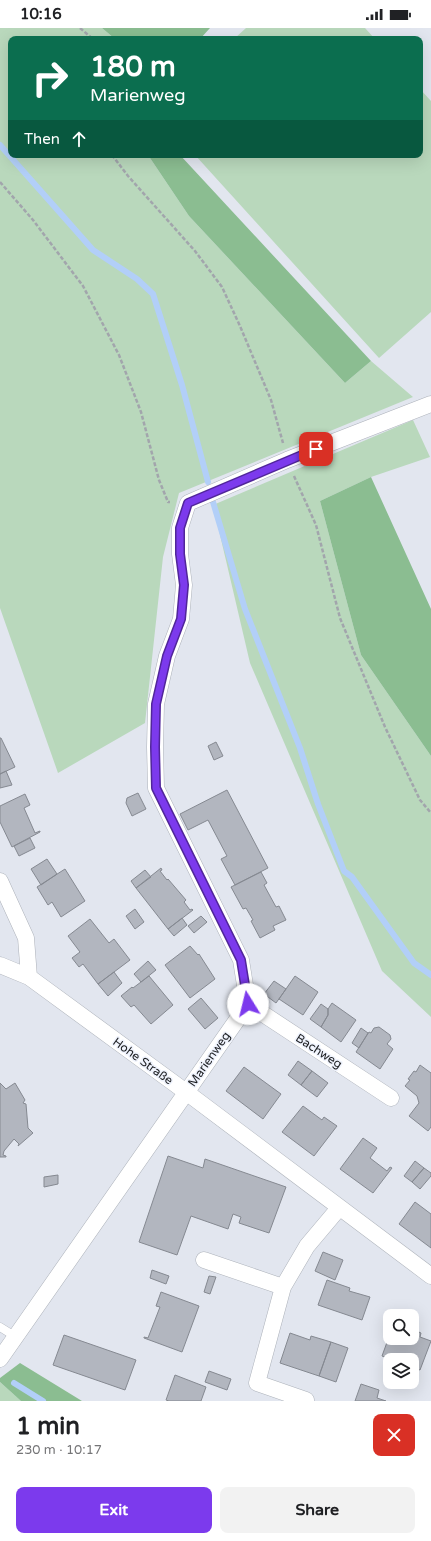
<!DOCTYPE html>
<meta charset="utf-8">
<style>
body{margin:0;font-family:"Varela Round",sans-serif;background:#f2f2f2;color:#202124;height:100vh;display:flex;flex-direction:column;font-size:15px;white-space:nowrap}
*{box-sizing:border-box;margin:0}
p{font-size:13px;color:#757577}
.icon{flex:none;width:22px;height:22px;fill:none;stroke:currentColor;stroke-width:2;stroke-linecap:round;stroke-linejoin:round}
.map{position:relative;height:1373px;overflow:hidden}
.sheet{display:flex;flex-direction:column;background:#fff;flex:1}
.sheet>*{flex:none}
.banner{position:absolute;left:8px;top:8px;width:415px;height:122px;border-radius:8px;box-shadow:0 4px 16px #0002;background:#0b6e4f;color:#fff;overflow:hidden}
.buttons{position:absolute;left:383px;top:1281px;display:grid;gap:8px}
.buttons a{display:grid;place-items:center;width:36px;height:36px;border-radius:8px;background:#fff;box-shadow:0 4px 16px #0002;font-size:20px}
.pin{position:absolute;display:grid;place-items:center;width:34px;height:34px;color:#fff;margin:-17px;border-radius:8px;box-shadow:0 2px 6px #0006}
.me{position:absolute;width:44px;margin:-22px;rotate:351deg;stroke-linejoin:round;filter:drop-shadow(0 0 3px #0008)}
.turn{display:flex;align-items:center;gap:14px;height:84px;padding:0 16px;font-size:18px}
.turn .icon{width:52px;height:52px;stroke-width:2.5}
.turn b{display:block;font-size:28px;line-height:34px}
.then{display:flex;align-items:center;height:38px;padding:0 16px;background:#0003;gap:8px;font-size:15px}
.round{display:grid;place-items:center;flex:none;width:42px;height:42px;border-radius:8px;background:#f2f2f2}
.headline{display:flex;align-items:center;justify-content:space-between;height:68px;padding:0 16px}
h1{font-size:24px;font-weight:800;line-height:30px}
.cta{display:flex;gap:8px;margin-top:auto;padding:8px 16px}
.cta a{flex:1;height:46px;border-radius:8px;background:#7c3aed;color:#fff;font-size:16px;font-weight:800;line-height:46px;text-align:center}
.cta a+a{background:#f2f2f2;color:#202124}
.status{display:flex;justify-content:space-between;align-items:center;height:28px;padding:0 20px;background:#fff;direction:ltr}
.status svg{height:11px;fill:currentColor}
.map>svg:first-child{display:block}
</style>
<div class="status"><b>10:16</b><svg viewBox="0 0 49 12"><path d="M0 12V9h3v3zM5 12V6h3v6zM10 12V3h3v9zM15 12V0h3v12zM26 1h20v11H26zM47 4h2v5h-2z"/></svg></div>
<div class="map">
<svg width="431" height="1373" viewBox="0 0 431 1373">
<rect width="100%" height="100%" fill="#e2e6ef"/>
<!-- green -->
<path fill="#b9d8bc" d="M0,0H102L115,11H11V127H148L189,188L345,355L371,333L413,369L179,465L163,529L145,695L58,745L0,580Z
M246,0H365L375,11H234Z
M420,61L431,73V284L379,330L195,127H420Z
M413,392L430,429L371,449L320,473L361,627L431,728V989L382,943L250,635L213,477Z
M0,1354L21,1373H0Z"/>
<!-- forest -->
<path fill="#8bbd91" d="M102,0H210L200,11H115Z
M148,127H180L371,333L345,355L189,188Z
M371,449L431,581V728L361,627L320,473Z
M20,1335L82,1373H21L0,1354V1350Z"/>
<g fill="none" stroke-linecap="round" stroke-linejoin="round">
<!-- stream -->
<path stroke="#b2cff8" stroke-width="6" d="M0,117L93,222L137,251L153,266L182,357L208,454
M213,474L245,581L300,720L318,776L344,843L352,849L414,935L431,947
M14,1355L43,1373"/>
</g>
<!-- building -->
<path fill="#b2b6bf" stroke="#858991" d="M0,710H1L15,739L0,746Z
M216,714L223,728L214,732L208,718Z
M6,743L12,757L0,760V746Z
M227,762L268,840L235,857L221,831L227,828L208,792L188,802L180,786Z
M138,765L146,781L132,788L126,775L127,770Z
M25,766L30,777L24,780L35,805L40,803V804L12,819L0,794V778Z
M30,810L35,820L19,828L14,818Z
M47,831L57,846L41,857L31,841Z
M161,840L162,842L160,843L167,852L168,851L186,872L184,874L190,882L192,881L193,882L168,901L136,860Z
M65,841L85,873L61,889L52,874L48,877L37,859Z
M145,842L151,849L136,860L131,853Z
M261,844L267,855L264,857L276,879L279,878L286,892L273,898L275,902L260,910L251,893L253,892L246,880L243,881L231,859Z
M135,881L144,894L135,901L126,888Z
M201,888L207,894L194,905L188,898Z
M182,890L187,897L174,908L168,901Z
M90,891L109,915L114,911L130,932L98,956L83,936L79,939L72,930L80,924L68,908Z
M190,918L198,927L199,926L215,951L190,970L165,937Z
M148,933L156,942L141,954L134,946Z
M114,944L122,955L108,968L98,956Z
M149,948L173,977L151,996L134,977L131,979L121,968L132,959L133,960Z
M295,948L318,964L303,987L279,971Z
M274,953L286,961L276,975L264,966Z
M201,970L218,990L205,1001L188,981Z
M332,975L356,992L341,1014L321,999L328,987V981Z
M321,976L328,981V987L321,999L310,991Z
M379,999L390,1007L391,1011L387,1016L393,1021L380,1041L356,1024L369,1004L371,1005L374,1000Z
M361,1000L368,1005L359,1020L352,1015Z
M298,1033L312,1043L301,1057L288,1047Z
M420,1037L431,1045V1099L428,1103L409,1088L419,1075L417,1068L405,1058L410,1052L408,1051L414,1043L416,1044Z
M244,1039L281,1066L263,1091L226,1063Z
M312,1043L328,1055L317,1069L301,1057Z
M0,1055L6,1061L15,1055L25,1072L23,1075L26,1076L28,1100L33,1105L18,1118L19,1116L14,1111L4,1123L3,1127L6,1128V1129H0Z
M303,1078L322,1092L324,1089L337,1098L314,1128L282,1104Z
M363,1110L377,1120L370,1130L387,1143L390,1139L392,1140L373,1165L340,1141Z
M168,1128L203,1140L205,1131L286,1159L269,1205L239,1195L241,1189L233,1186L228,1201L191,1188L177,1227L139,1214Z
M415,1133L424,1140L412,1154L404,1148Z
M424,1140L431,1145V1148L420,1161L412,1154Z
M58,1147V1156L44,1159V1149Z
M415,1174L431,1186V1220L399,1196Z
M323,1224L343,1232L335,1252L315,1243Z
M152,1242L169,1248L166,1256L150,1250Z
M209,1248L216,1249L210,1266L204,1264Z
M327,1252L350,1260L349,1263L370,1269L362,1292L318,1277Z
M161,1264L199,1278L182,1324L144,1310V1309L148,1310L160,1279L156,1278Z
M412,1301L421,1305L420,1309L431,1313L420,1342L412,1339V1332H392L382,1328L390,1306V1310H412Z
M290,1305L310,1312L311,1308L331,1314L319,1348L280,1335Z
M64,1307L136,1332L125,1362L53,1337Z
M331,1314L348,1320L336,1354L319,1348Z
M209,1343L231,1351L227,1362L205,1354Z
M175,1347L206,1359L201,1373H169L166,1372Z
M361,1356L379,1362L377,1370L386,1373H355Z"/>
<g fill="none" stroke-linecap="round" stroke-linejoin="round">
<defs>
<path id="service" d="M0,1299L16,1309"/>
<path id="minor" d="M0,853L26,910L29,949
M0,937L29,949L186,1064L431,1248
M248,976L391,1070
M204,1232L283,1259
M0,1331L248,976L241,932L156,760L155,719L156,676L167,628L181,591L184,557L180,526V500L188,475L287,432L431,376
M306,1372L257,1355L283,1259L307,1218L339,1180"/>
</defs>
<!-- service casing -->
<use href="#service" stroke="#adb2ba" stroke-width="9"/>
<!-- minor casing -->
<use href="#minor" stroke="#adb2ba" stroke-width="17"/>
<!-- path -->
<path stroke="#a2a5ac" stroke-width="2.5" stroke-dasharray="4 2" stroke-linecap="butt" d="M80,0L93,11
M112,127L128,148L195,223L222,259L240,298L271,372L283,415
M0,154L33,192L83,258L119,327L141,384L159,452L168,474H170
M294,448L316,497L340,590L385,699L420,772L431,785"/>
<!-- service -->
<use href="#service" stroke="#fff" stroke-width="8"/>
<!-- minor -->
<use href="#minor" stroke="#fff" stroke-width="16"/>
</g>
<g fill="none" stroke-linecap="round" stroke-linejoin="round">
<defs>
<path id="route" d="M248,976L241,932L156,760L155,719L156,676L167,628L181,591L184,557L180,526V500L188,475L316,421"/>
</defs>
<!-- route casing -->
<use href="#route" stroke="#51269a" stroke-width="10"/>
<!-- route -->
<use href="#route" stroke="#7c3aed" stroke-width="7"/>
</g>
<g text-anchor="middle" stroke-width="3" stroke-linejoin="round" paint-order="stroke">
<!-- street labels -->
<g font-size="12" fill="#1b1d20" stroke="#eff3fd">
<text transform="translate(319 1023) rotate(33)" y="4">Bachweg</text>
<text transform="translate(209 1031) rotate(-55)" y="4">Marienweg</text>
<text transform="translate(143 1033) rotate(36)" y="4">Hohe Straße</text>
</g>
</g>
</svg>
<div class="buttons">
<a><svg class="icon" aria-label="search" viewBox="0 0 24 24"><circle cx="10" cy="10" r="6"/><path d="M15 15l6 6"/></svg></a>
<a><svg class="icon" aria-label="layers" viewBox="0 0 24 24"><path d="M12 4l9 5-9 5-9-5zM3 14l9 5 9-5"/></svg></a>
</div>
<div class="pin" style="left:316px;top:421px;background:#d93025"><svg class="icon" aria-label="arrive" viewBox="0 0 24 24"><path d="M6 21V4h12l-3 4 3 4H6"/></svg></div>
<svg class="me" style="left:248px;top:976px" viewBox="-20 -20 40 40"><circle r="19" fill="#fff"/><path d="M0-13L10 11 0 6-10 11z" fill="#7c3aed"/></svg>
<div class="banner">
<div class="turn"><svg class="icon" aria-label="right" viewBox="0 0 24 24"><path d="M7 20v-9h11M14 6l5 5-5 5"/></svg><div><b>180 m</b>Marienweg</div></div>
<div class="then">Then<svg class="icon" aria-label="ahead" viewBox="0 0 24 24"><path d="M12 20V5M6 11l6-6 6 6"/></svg></div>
</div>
</div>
<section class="sheet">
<div class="headline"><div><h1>1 min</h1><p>230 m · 10:17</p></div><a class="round" style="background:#d93025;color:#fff"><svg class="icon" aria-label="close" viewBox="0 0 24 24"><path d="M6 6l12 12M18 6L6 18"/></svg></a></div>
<div class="cta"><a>Exit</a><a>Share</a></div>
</section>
